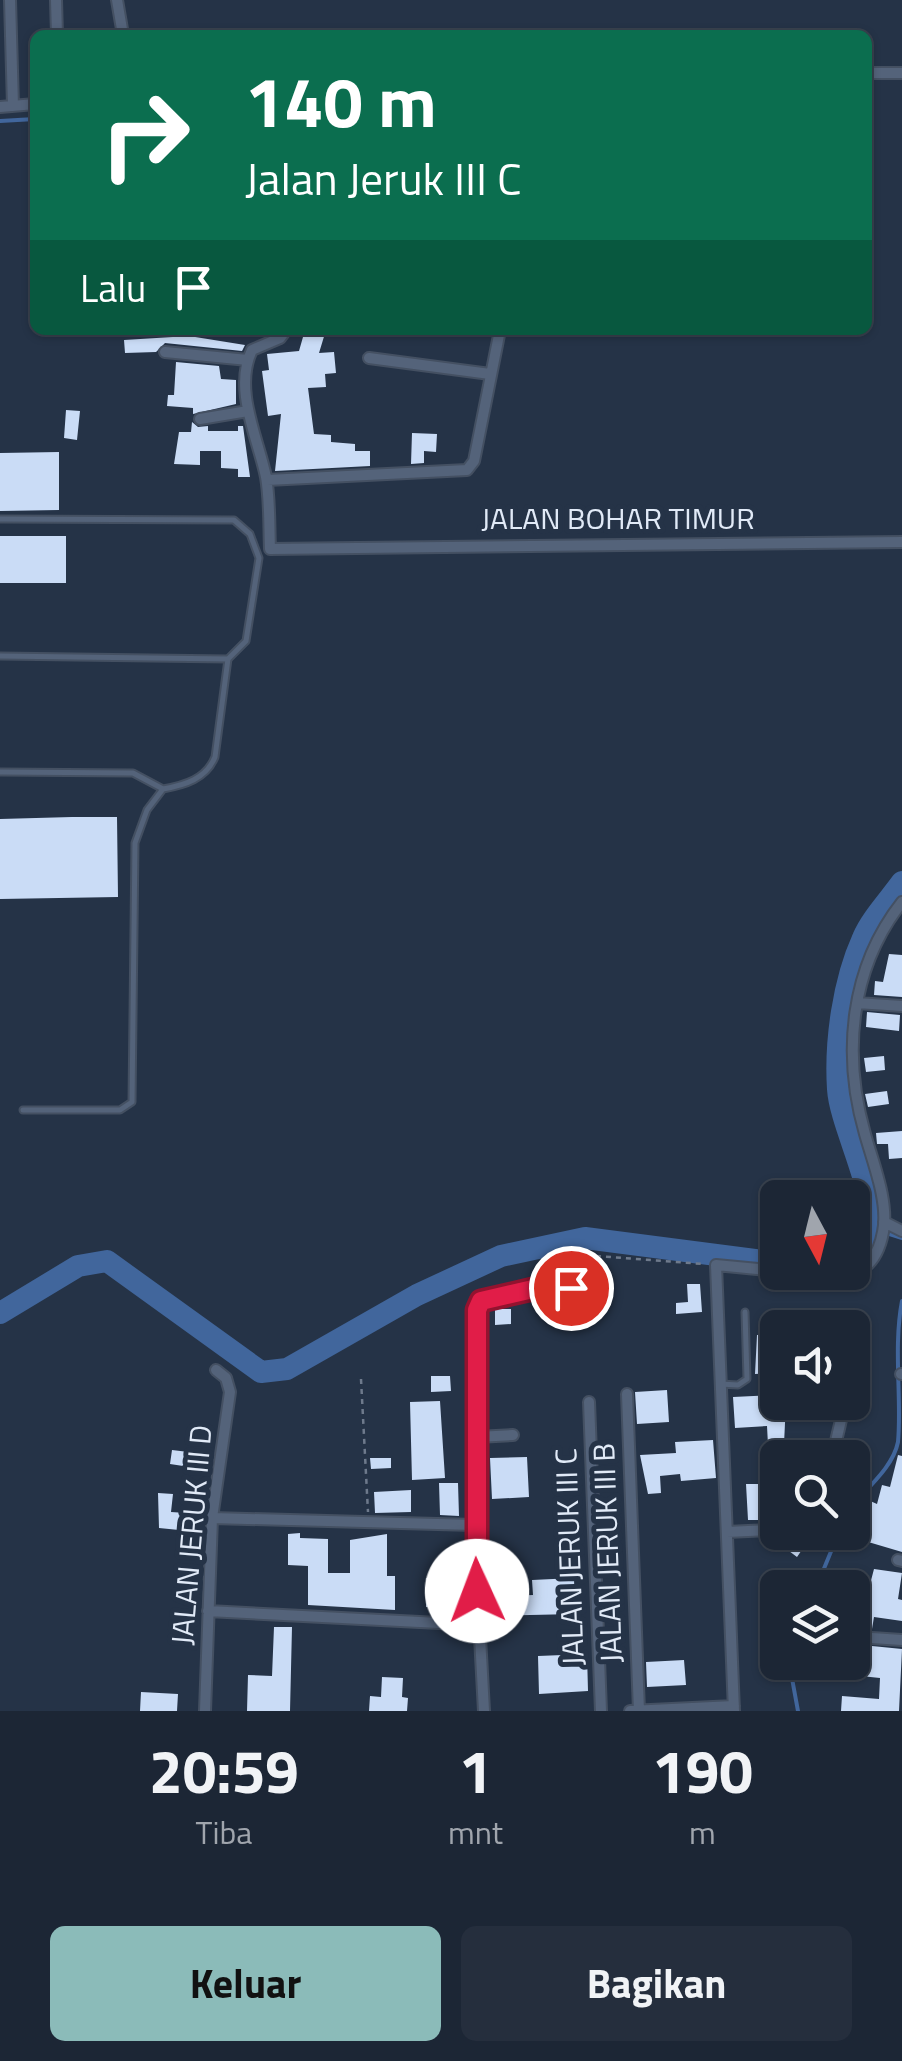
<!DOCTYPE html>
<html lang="id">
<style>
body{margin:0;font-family:"Titillium Web",sans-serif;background:#252e3d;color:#f1f3f6;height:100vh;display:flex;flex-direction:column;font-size:38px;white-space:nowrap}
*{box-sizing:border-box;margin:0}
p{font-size:32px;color:#a0a5ad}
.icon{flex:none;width:55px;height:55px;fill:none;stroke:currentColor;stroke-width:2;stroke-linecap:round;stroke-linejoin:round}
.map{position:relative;height:1711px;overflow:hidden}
.side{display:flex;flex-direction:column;background:#1c2635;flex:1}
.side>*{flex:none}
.top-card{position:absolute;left:30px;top:30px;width:842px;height:305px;border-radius:15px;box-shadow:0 2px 8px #0004,0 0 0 2px #3a4350;background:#0b6e4f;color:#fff;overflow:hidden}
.needle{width:65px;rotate:173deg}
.fabs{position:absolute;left:760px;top:1180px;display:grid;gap:20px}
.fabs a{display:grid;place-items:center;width:110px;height:110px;border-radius:15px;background:#1c2635;box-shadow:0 2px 8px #0004,0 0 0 2px #3a4350;font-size:50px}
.pin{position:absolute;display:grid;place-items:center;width:85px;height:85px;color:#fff;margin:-42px;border:5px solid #fff;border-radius:50%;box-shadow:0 2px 10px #0007}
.me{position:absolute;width:110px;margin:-55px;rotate:358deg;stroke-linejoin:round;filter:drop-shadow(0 0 8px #0008)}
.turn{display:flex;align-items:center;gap:35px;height:210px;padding:0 50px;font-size:45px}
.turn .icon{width:130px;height:130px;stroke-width:2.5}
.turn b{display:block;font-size:70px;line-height:85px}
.then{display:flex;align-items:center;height:95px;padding:0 50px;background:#0003;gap:20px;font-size:38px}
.eta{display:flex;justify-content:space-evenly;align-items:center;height:170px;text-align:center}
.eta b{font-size:60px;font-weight:700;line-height:70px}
.button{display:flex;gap:20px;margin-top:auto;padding:20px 50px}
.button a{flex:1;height:115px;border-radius:15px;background:#8bbbb9;color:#111;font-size:40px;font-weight:700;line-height:115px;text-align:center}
.button a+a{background:#252e3d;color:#f1f3f6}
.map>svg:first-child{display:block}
</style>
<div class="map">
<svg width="902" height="1711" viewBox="0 0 902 1711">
<rect width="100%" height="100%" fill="#253347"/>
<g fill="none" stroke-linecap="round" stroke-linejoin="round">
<!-- stream -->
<path stroke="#41669c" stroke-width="4" d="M0,121L35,119
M877,1230L902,1238
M852,1506C868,1487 893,1467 898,1442C902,1399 893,1348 902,1301
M816,1588L839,1532
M789,1662L798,1711"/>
<!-- river -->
<path stroke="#41669c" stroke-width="22" d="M852,1265C902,1232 841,1137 838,1089C835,1042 843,982 863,938C871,919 889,900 902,882
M0,1313L78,1266L107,1261L261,1372L287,1369L417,1295L501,1256L585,1238L778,1263"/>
</g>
<!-- building -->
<path fill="#cadcf6" d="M305,330H326L319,353L334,352L336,373L325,374L326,387L308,388L314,434L331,435V442L355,444V451H370V466L275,471L281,414L268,416L262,371L269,370L267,354L299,351Z
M189,336L245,345L242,351L165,343L156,352L125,353L124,340Z
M176,362L219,366L221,379L236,380V404L193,414V408L167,406L168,395H174Z
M66,410L80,411L77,440L64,438Z
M192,422L198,427L208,426V431H238V426H243L250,477H238V469L221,468V451H200V465L174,464L179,432H191Z
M412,433L437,434L436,452L424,451V463L411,464Z
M59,452V510L0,511V453Z
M0,536H66V583H0Z
M72,817H117L118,897L0,899V819Z
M889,954L902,955V997L874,995L875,981L883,982Z
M867,1012L900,1015L899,1031L866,1027Z
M884,1056L885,1070L866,1072L864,1058Z
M887,1091L889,1104L868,1107L865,1094Z
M902,1131V1158L889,1159L888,1144H877L876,1133Z
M687,1284H700L702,1312L676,1314V1303L688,1302Z
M495,1309H511V1324L495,1325Z
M772,1334L771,1373L755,1374L757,1335Z
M431,1376H450L451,1391L431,1392Z
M667,1390L669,1422L637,1424L635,1392Z
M778,1395V1402H786L784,1444L768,1445L767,1426L735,1428L733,1397Z
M440,1401L445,1478L412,1480L410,1402Z
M713,1440L716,1478L681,1481L680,1474L660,1476L661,1493L648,1494L640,1455L676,1453L675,1442Z
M172,1450L205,1454L203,1469L170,1464Z
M898,1455L902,1456V1552L848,1536L868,1500L877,1504L882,1485L890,1487Z
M527,1457L529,1497L492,1499L490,1458Z
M370,1458H391V1468L371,1469Z
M778,1467V1507L759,1508L760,1520H748L746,1484H763L762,1468Z
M439,1483H458L459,1516L440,1515Z
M411,1490V1512L375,1513L374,1492Z
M158,1493L173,1494L171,1512L201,1514L199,1532L159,1528Z
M784,1532L806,1544L797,1557L777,1542Z
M300,1533V1538L328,1539V1573H350V1540L387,1534V1576H395V1610L308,1605V1566L288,1565V1534Z
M874,1569L902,1573L898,1599L902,1600V1621L874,1617L872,1629L852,1630V1614L862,1615Z
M426,1578H464L468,1616L452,1615V1607H426Z
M574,1578L575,1614L489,1616L488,1597L533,1595L532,1580Z
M274,1627H292L290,1711H247L248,1675L272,1676Z
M852,1644L902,1649L899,1711H841L842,1696L879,1699L880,1678L851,1675Z
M587,1654L588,1691L539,1694L538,1656Z
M684,1660L686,1685L647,1687L646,1662Z
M382,1677L403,1678L402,1697L408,1698L407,1711H369L370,1696L381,1697Z
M141,1692L178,1694L177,1711H140Z"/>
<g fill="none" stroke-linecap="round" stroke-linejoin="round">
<defs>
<path id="service" d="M0,519L234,520L250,534L259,558L246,641L228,659L215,757C206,779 185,785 163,789L147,810L135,843L132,1102L120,1110H23
M0,656L228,659
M0,772L133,773L163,789
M720,1384L738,1385L747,1379L745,1312"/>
<path id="minor" d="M10,0L13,106
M56,0L57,35
M117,0L123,35
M868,73H902
M0,107L35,104
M286,330L280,338L252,350C233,389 258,438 266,477C270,500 269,525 270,549L902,542
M165,352L248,360
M369,358L490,374
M200,419L248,411
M267,480L467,470L474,461L500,330
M857,1003L902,1006
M884,1222L902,1231
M785,1272C826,1280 873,1288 883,1232C889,1202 873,1163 865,1134C842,1054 850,968 902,902
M901,1374H902
M627,1394L639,1711
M589,1402L601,1711
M477,1437L513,1435
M832,1458L841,1420
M212,1518L474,1525
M727,1532L767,1530L778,1525
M898,1560L902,1561
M208,1611L478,1625
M857,1637L902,1640
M205,1711L212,1518L230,1392L226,1378L216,1370
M484,1711L474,1525L477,1310L481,1301L533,1289H571
M630,1711L734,1706
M734,1711L716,1265L778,1271"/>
</defs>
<!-- service casing -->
<use href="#service" stroke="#445062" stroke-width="9"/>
<!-- minor casing -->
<use href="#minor" stroke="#445062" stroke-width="14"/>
<!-- path -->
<path stroke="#6e7a8c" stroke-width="2.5" stroke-dasharray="5 5" stroke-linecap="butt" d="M596,1256L704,1264
M361,1379L368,1512"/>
<!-- service -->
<use href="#service" stroke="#54637a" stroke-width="5"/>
<!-- minor -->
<use href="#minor" stroke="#54637a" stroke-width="10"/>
</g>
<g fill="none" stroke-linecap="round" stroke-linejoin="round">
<defs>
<path id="route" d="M477,1591V1310L481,1301L533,1289L571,1288"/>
</defs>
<!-- route casing -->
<use href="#route" stroke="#92132f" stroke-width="25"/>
<!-- route -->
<use href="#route" stroke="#e11d48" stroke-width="18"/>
</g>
<g text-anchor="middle" stroke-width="10" stroke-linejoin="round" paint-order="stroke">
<!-- street labels -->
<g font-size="30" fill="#e1eaf7" stroke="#253347">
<text x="618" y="529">JALAN BOHAR TIMUR</text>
<text transform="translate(192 1535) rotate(-85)" y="10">JALAN JERUK III D</text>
<text transform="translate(608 1553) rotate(-92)" y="10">JALAN JERUK III B</text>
<text transform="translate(570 1557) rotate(-92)" y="10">JALAN JERUK III C</text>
</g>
</g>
</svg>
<div class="fabs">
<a><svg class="needle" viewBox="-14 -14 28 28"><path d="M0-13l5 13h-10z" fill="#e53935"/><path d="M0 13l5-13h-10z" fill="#a0a5ad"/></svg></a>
<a><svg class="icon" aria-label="sound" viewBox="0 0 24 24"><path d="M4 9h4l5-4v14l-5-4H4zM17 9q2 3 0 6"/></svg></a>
<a><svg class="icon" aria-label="search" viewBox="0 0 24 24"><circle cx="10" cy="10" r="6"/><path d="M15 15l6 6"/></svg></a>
<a><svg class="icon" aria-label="layers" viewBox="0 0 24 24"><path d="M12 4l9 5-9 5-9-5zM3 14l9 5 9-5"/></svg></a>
</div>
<div class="pin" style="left:571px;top:1288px;background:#d93025"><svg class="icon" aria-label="arrive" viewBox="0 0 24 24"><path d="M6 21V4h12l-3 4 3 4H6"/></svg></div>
<svg class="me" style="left:477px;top:1591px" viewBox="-20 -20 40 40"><circle r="19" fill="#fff"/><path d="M0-13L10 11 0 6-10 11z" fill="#e11d48"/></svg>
<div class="top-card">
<div class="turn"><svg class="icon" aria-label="right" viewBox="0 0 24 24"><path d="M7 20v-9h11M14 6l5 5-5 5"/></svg><div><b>140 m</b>Jalan Jeruk III C</div></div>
<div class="then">Lalu<svg class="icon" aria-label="arrive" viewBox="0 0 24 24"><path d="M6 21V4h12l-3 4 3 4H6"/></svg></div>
</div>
</div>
<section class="side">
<div class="eta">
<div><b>20:59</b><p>Tiba</p></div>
<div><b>1</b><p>mnt</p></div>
<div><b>190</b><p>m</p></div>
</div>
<div class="button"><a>Keluar</a><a>Bagikan</a></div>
</section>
